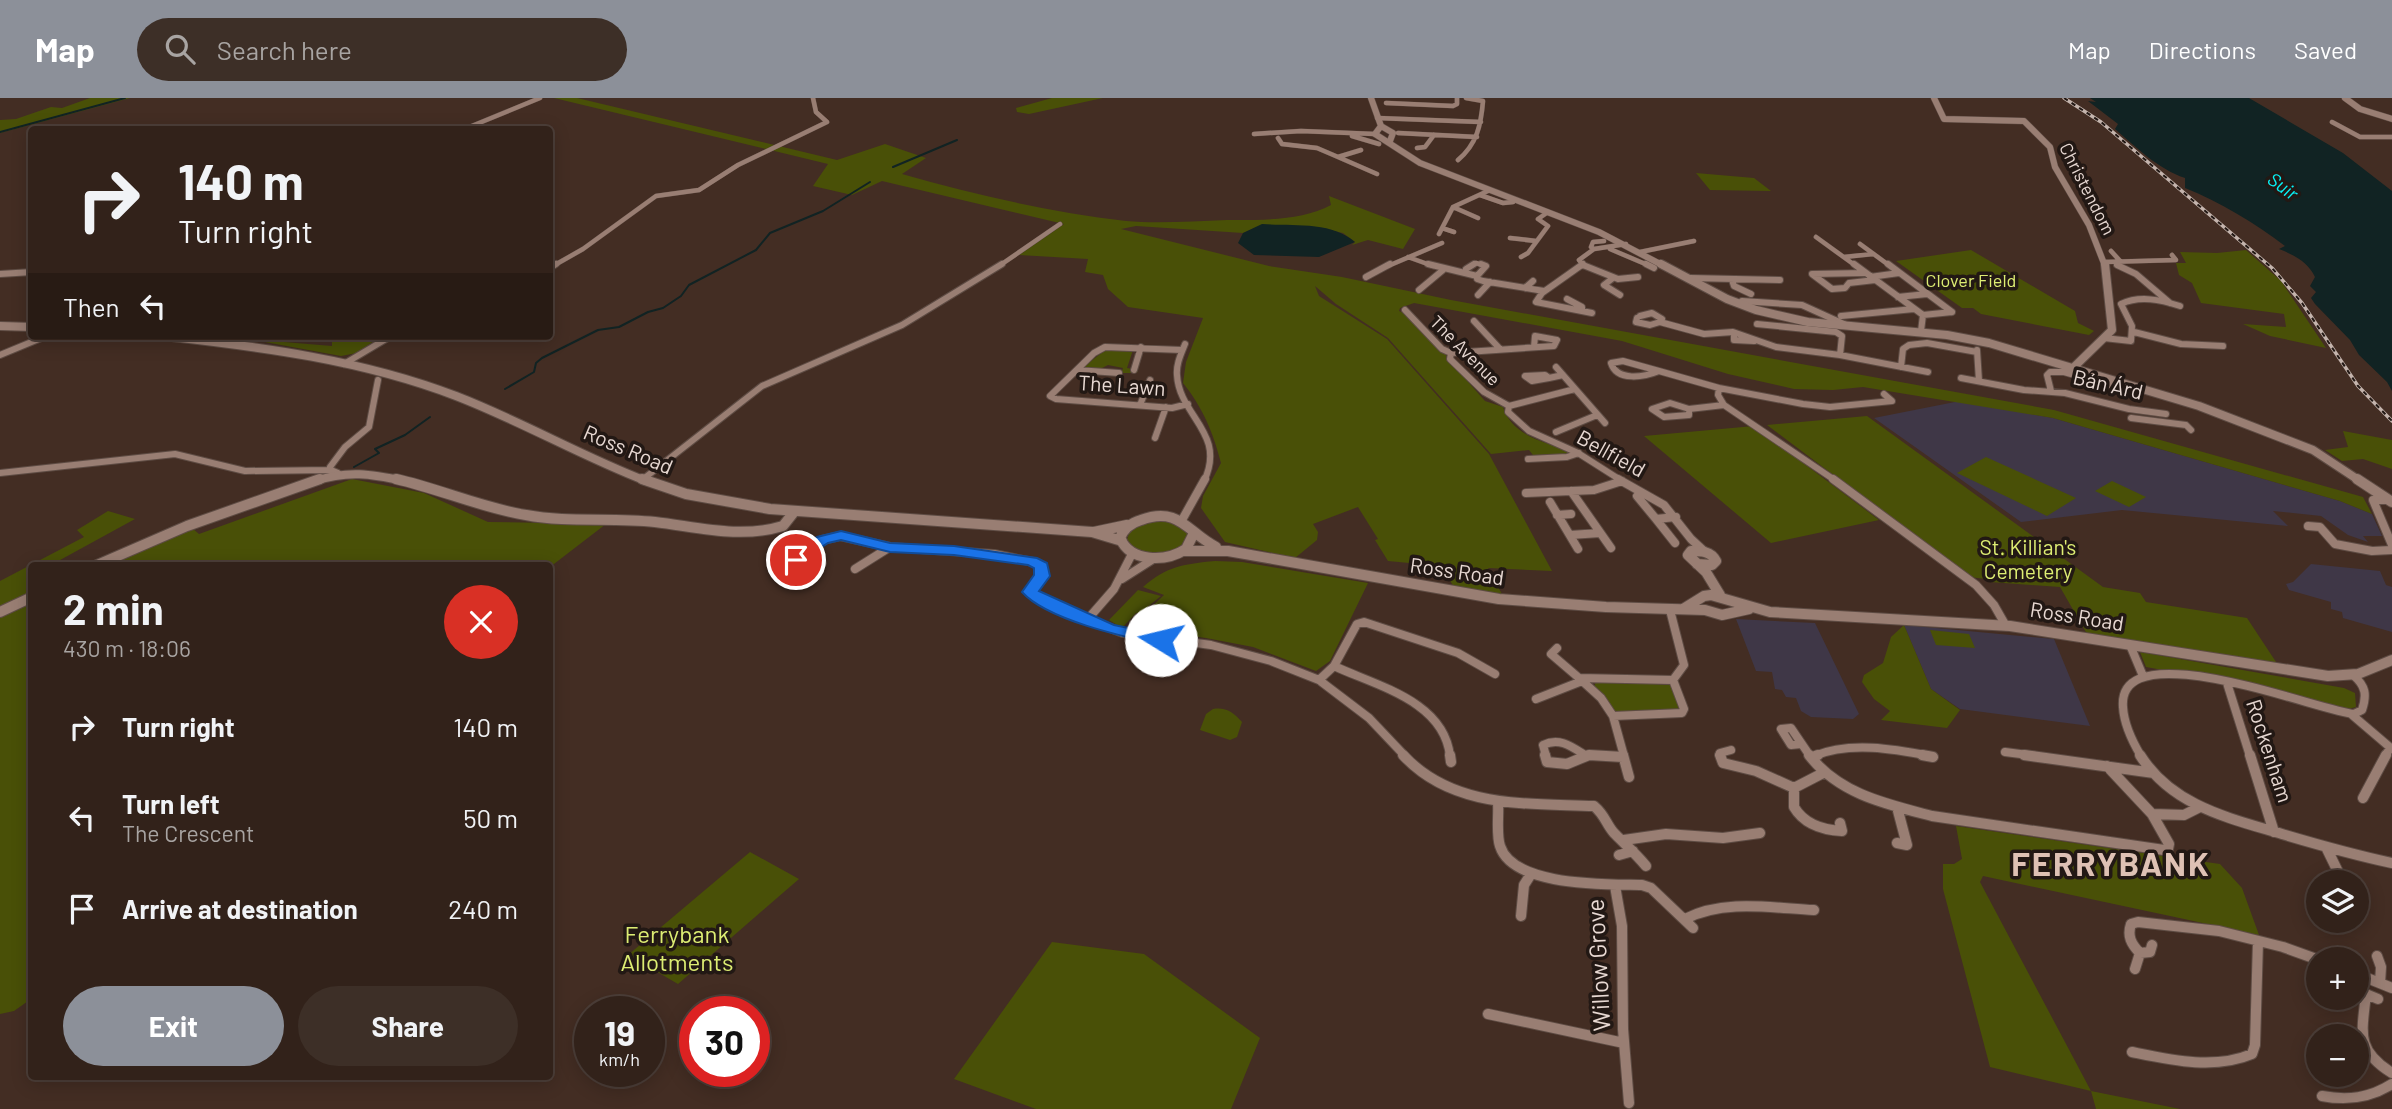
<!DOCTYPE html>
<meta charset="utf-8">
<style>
body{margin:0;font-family:Barlow,sans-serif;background:#3d2f27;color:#f1f3f6;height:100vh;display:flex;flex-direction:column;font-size:26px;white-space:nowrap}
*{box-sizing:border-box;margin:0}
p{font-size:23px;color:#a8a4a2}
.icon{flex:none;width:38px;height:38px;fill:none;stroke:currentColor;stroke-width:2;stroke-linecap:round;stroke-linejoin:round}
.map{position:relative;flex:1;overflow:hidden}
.details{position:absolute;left:28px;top:464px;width:525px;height:518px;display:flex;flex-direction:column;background:#32221a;border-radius:7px;box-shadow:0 4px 18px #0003,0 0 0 2px #4d3f39}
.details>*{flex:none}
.top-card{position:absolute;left:28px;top:28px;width:525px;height:214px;border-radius:7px;box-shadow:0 4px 18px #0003,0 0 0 2px #4d3f39;background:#32221a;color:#f1f3f6;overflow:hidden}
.buttons{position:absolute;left:2306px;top:772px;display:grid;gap:14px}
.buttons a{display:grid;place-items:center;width:63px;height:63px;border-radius:50%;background:#32221a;box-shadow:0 4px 18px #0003,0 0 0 2px #4d3f39;font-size:35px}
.speed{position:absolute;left:574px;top:898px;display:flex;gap:14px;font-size:35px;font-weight:700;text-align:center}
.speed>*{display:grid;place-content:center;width:91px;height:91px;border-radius:50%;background:#32221a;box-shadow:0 4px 18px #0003,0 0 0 2px #4d3f39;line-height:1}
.speed small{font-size:18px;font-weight:400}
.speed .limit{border:10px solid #d22;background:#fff;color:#111}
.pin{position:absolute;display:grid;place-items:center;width:60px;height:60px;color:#fff;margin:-30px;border:4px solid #fff;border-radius:50%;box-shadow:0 2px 7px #0007}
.me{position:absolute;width:77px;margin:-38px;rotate:279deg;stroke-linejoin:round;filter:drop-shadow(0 0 5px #0008)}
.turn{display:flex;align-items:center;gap:24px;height:147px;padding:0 35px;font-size:32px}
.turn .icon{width:91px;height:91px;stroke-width:2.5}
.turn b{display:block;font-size:49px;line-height:60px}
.then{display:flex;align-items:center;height:66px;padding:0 35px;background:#0003;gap:14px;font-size:26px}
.round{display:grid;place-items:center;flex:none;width:74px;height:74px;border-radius:37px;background:#3d2f27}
.overview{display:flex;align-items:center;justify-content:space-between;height:119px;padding:0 35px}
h1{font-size:42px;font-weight:700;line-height:52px}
.action{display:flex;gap:14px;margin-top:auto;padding:14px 35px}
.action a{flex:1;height:80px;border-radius:42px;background:#8c9099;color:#fff;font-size:28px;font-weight:700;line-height:80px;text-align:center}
.action a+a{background:#3d2f27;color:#f1f3f6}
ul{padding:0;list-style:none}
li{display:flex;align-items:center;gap:21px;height:91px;padding:0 35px}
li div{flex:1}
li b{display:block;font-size:26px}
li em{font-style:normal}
header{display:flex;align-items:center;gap:42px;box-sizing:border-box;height:98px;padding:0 35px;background:#8c9099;color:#fff}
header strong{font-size:33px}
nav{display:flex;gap:38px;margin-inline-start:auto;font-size:24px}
.search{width:490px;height:63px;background:#3d2f27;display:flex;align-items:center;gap:18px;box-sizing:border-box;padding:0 24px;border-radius:38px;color:#a8a4a2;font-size:26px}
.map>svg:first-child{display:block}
</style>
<header>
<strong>Map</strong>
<div class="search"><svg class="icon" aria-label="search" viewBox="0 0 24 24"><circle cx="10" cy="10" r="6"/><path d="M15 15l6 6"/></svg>Search here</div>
<nav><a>Map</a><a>Directions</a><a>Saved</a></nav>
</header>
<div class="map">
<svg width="2392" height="1011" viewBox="0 0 2392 1011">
<rect width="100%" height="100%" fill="#432d23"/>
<!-- education -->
<path fill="#3f3747" d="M1960,303L2053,320L2340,403L2372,416L2382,438H2363L2368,444L2348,437L2321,418L2273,413L2288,428L2122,412L2021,424L1874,320Z
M2311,466L2380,473L2386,487L2392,489V534L2343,520L2342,514L2331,511V504L2289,492L2286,486L2293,484Z
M1736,521L1815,525L1859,616L1853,621L1811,619L1801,613L1796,600L1786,599L1782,592L1775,591L1772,574L1756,573Z
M1904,527L2054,541L2090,628L1960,611L1931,591Z"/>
<!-- green -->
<path fill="#495007" d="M90,0H130L0,35V22L16,21L51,9L62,10Z
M554,0H577L837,62L885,46L926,60L902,76C975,97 1050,114 1126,123C1158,126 1194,123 1227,122C1259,122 1302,123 1331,107L1329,98L1415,131L1403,151L1368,142L1352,147L1355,144L1343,135L1315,129L1262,127L1243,135L1136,128L1121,131L1269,168L1342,179L1451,202L2054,312L2363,399L2372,416L2340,403L2053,320L1863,289L1833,292L1794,291L1728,276L1622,243L1414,205L1400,210L1399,213L1406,216L1447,256L1446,259L1485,303L1503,309C1512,338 1546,345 1571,353V356L1533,357L1529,352L1491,356L1388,240L1336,206L1315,188L1319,198L1387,241L1489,356L1552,473L1488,470L1503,498L1454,489L1441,468L1388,463L1375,442L1378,441L1358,409L1313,426L1318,434L1317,442L1295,460L1225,444L1201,410L1203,398L1221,365C1213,334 1203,310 1183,285L1186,264L1203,220L1128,209L1108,191L1103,177L1085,174L1088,161L1019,157L1064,126L882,83L852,97L813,88L828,66Z
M1052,0H1103L1029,16L1017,14L1016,10Z
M1696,75L1754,80L1771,93L1710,92Z
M1971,152L2075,213L2078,225L2094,233L2089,237L1981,216L1973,210H1962L1896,163Z
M2246,152L2281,183L2326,250L2270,238L2243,226L2286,229L2284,216L2201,205L2192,185L2179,177L2176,165H2186L2180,154L2217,155Z
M332,238H375L378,240L357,255L341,258L248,241L332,248Z
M1108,250L1133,252L1127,270L1138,272L1137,275H1121L1123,270L1108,267L1100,271L1082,270Z
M1867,318L2103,489L2140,495L2146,504L2247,520L2278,567L2087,536L2060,489L1990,484L1986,481L1969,479L1767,327Z
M1754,328L1879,422L1771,445L1644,338Z
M2343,333L2392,342V371L2363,361L2342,363L2325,352L2348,349Z
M1986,359L2076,400L2047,418L1957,375Z
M352,381L424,395L488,424L606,426L550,469L105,467L192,430L199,436Z
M2112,383L2146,399L2129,409L2095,393Z
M108,413L135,421L51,467H32L31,496L0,511V483L84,439L77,432Z
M1169,423L1178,427L1188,435V445L1162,458L1133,451L1127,442L1130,432L1146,424Z
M1215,463L1242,464L1368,485L1330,563L1316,573L1253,549L1206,540L1129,530L1164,497L1143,489C1167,468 1184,466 1215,463Z
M1138,492L1161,498L1140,515H1136L1122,530L1109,522Z
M31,502V901L14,913L0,916V518Z
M1904,527L1931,591L1960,612L1947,630L1881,622L1890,613L1874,601L1862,584L1864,577L1883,565L1891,539Z
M1930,532L1969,536L1975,550L1936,547Z
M2140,554L2344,590L2355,595L2356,609L2348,611L2274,592L2146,569Z
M1596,583L1672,587L1681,612L1617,615L1594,589Z
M1213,611C1226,609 1233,614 1242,624L1237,639L1230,642L1200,632L1206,616Z
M1956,728L2220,766L2242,790L2259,837L1983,778L1980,784L2091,993L2180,1011H2096L2091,993L1990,969L1943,791V766H1954L1962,761Z
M750,754L799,781L678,886L628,857Z
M1052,844L1144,856L1260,940L1231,1011H1036L954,981Z"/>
<!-- water -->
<path fill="#112323" d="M2090,0H2249L2343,55L2392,93V293L2387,284L2359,257L2350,242L2315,206L2311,200L2316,194L2310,188L2315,179C2308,164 2294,157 2279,151L2285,148C2255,125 2220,104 2185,90V80C2158,71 2136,49 2115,31L2118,26L2088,3L2096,4Z
M1262,126C1291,128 1332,123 1355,144L1319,159L1254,157L1238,145L1243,135Z"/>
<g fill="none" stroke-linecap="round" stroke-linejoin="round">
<!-- stream -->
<path stroke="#112323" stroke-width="2" d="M0,34L125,0
M893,69L957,42
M505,291L534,274L536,265L542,260L598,232L619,229L648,214L663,210L681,198L689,187L756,152L770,135L823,113L870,84
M354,369L379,355L375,351L405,337L430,319"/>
<defs>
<path id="street-far3" d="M1386,5L1453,8L1457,6V0
M1377,20L1481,24
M2332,24L2360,39H2392
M462,32L540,0
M1398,35L1477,39
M1254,36L1301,33L1375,36
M1352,38L1379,46
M1278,40L1282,46L1317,50L1338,59L1361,52
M1417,50L1425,49L1434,37
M1338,59L1377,76
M1458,62C1477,46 1481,27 1483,3L1466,0
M1480,97L1503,105L1513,104
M1453,109L1478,120
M1442,130L1454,134
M1439,136L1453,109L1490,92
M1816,139L1856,168
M1510,140L1536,143
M1860,146L1890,168
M1594,151L1591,149L1593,144L1604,143
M1610,151L1650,168
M2111,153L2121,164
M1640,154L1694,143
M1408,159L1433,168
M1521,159L1528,155L1548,128L1538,121L1548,114
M1844,159L1873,156
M2105,164L2176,162L2172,157
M1583,167L1586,168
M2117,167L2120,168
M553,168L583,151L656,98L699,92L738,67L827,24L816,14L813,0
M999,168L1060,126
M1388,168L1442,145
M1471,168L1476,165L1486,168
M1581,168L1583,167L1579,162L1594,151L1626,146"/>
<path id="street-far2" d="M1428,166L1477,178V181L1483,183L1544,193
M1583,166L1542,195L1536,204L1592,215
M1646,166L1654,170
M1854,166L1923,217L1921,233
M1888,166L1952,214
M1583,167L1618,181L1638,179
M2117,167L2136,176L2170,205
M550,170L556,166
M1466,171L1474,166
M1865,175L1812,176L1832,191L1845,190L1849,185L1875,182
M0,176L32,174
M1477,178L1486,168L1481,166
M1366,179L1390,166
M1870,179L1899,175
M1613,180L1604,187L1620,197
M1690,180L1780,182
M1732,182L1734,188L1751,196
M1525,190L1533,183
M1419,192L1443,172
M1478,197L1490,184
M1898,199L1927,196
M1567,201L1582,209V213
M1742,203L1802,207L1846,227
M1405,212L1442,251L1451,255L1450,261L1484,294L1509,308
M1923,217L1952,214
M1640,218L1652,215L1662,221L1660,224
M1841,218L1914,211
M1637,220L1636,224L1650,227L1660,224L1704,236L1733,234L1776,249L1840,257L1928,274
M1474,223L1500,251
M1757,226L1836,234L1842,238L1840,257
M2134,234L2181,246L2223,248
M1734,238V242L1754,243
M2104,240L2131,243L2132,228L2121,206C2140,197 2161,202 2180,208
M1185,246C1181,256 1176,266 1177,277C1179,318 1227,335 1204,383
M1182,252L1105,249L1094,255L1050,298L1056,301L1172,310L1188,306
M1977,252L1979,283
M1451,255L1554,248L1557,242L1535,238L1534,249
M0,257L46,238
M1623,263L1659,273C1644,279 1617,284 1611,265Z
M344,266L391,238
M1556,269L1605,325
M1901,269L1903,251L1909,247L1927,245L1977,254
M1077,272L1119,275
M1134,272L1141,249
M1659,273L1719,290L1803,306L1830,309L1892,303L1884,296
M1545,277L1549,280L1532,283L1525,278Z
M1549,280L1563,277
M1961,280L2024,292L2065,295L2129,311L2166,316
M1719,290L1718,297L1724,307L1836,383
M2051,293L2047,277L2050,274H2064L2113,288
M1670,305L1689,311V317L1664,319L1652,311Z
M1140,307L1150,282
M1509,308L1508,314L1529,333L1578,355L1622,383
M1509,308L1575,291
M1689,311L1724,307
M2131,320L2186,327L2191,332
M1556,334L1597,317
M1155,340L1166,309
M1528,361L1567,359L1579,355
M331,372L330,369L345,349L369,329L378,282
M0,375L175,356L245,373L331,372L338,375
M642,382L762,288L902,227L1002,166"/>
<path id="street-far1" d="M1618,381L1664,407L1691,441L1704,453
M1833,381L1976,487L1994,507L2006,528
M1571,393L1611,450
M1526,395L1594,392L1622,383
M1637,398L1656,421L1676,419
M2388,402H2373L2392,447
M1550,404L1578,451
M1557,417L1571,416
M1656,421L1675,445
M1182,422L1205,381
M2308,428L2320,429L2335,446L2372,453L2392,452
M1570,437L1600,435
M822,465L816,469L796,462L822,442L840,438L890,449L994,456L1038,465L1042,478L1030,494L1057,509L1123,535L1211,547L1271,563L1319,582L1369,620L1405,658
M855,471L890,449
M1122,481L1155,460
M1670,512L1684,567L1673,582
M1087,522L1114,491L1133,454
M2130,547L2143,578
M1557,550L1551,556L1579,580
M1334,568C1377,588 1444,603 1450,658
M1579,580L1673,582L1684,611L1682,615L1613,618L1601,600Z
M1319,582L1334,568L1357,526L1364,524L1458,555L1495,576
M2227,585L2250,658
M1536,601L1582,583
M2351,616L2392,651
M1613,618L1624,658
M1801,646L1791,647L1781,631L1791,630L1810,658
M2005,654L2036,658
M1546,658L1543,647C1559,639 1571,648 1585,657
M1582,658H1616
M1720,658V655L1731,652
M1814,658C1850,643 1894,651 1930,658
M2141,658C2132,643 2124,627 2123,609C2117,532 2319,613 2354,616L2362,612C2367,597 2366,588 2353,577
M2385,658L2390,650"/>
<path id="street" d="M1403,657C1453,711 1526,705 1594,708C1605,717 1606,726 1614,735C1625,746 1636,756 1646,768
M1450,657L1451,664
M1545,657L1547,664L1567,666L1589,657L1623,659
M1623,657L1629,679
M1720,657L1723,665L1756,673L1794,690
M1809,657C1839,696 1886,706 1932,718L2164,752L2168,751L2169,746L2152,716L2184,717L2200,709
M1922,657L1933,659
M2024,657L2154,675
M2140,657C2172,708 2229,720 2282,736C2319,747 2355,757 2392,765
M2250,657L2274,734
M1813,659L1818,657
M2107,668L2152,716
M1825,674L1794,690V709C1804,726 1822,732 1842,733L1840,725
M2363,700L2386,657
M1498,704C1499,717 1496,736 1500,748C1513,789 1607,786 1642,787L1651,790L1693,830
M1897,709L1907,747L1897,745
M1624,742L1666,736L1723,740L1760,735
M2326,749L2343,784
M1619,757L1633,753
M1615,788L1622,828L1623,931L1629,1005
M1521,818L1524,787L1531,776
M1685,821C1724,801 1772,810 1814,812
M2140,855L2150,854L2152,847
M2377,858L2381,869L2380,885
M2135,871L2140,855C2131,846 2127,838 2131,826L2138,824L2219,833L2283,849L2319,862
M2357,876L2392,890
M2378,901L2366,896C2362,934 2355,952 2392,975
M1488,916L1624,945
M2132,954C2171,962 2214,972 2252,956L2255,947L2258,843
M2322,998C2348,1003 2370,1000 2392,986"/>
<path id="secondary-far2" d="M1371,0L1381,28L1393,35L1390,43
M1934,0L1944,21L2024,23L2050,49L2055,69L2089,127L2105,168
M2345,0L2360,11L2392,21
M1381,28L1375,36L1420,65L1599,134L1664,168"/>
<path id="secondary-far1" d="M1661,166L1727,201L1756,212L1808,224L1947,237L1989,245L2199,308L2313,352L2360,383
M0,228L32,229
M163,238C262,249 362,262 456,298C521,323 581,358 646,383
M2074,269L2112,232L2105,166
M315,383C348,372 371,376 404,383"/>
<path id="secondary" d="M396,381C440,391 482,410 526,417C568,425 612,419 655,424C698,429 740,441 783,428L794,414
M642,381L686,396L770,411L1092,434L1122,443
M2357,381L2392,404
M1094,434L1127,427
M1194,435L1186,451C1166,464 1131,465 1120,440C1124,430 1131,425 1141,422C1179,408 1187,434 1216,449
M1185,453H1228L1499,501L1606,509L1705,512L1722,517L1749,511
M1697,466L1712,467L1716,463C1711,453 1701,453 1691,453L1688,457L1706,474L1720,497
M97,467L187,428L320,381
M1683,511L1704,498L1711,497L1770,514L2010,528L2328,578L2358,576L2392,562
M0,514L32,499"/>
</defs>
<!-- street-far3 casing -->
<use href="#street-far3" stroke="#5e4c44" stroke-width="5"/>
<!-- street-far2 casing -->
<use href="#street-far2" stroke="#5e4c44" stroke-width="8"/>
<!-- street-far1 casing -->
<use href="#street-far1" stroke="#5e4c44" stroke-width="10"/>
<!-- street casing -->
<use href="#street" stroke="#5e4c44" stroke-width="12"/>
<!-- secondary-far2 casing -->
<use href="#secondary-far2" stroke="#5e4c44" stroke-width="7"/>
<!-- secondary-far1 casing -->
<use href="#secondary-far1" stroke="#5e4c44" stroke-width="10"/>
<!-- secondary casing -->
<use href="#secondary" stroke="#5e4c44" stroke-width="12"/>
<!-- street-far3 -->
<use href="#street-far3" stroke="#997e73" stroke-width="4.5"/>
<!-- street-far2 -->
<use href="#street-far2" stroke="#997e73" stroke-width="6"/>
<!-- street-far1 -->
<use href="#street-far1" stroke="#997e73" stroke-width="8"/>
<!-- street -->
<use href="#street" stroke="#997e73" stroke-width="10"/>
<!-- secondary-far2 -->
<use href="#secondary-far2" stroke="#997e73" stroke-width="6"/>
<!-- secondary-far1 -->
<use href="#secondary-far1" stroke="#997e73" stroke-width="8"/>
<!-- secondary -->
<use href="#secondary" stroke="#997e73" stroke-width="10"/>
<defs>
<path id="rail" d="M2064,0L2101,24L2272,170L2302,205L2358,288L2392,323"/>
</defs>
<!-- rail casing -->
<use href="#rail" stroke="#c4b4ad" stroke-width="3.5"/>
<!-- rail -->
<use href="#rail" stroke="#221814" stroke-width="2" stroke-dasharray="4.5" stroke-linecap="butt"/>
</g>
<!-- route -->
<path fill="#1a73e8" stroke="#114b97" stroke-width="2" d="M841,433L890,445L954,448L1037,460L1047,465L1050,478L1039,493L1114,527L1167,538L1170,542L1161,547C1125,539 1047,522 1022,494L1034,477V470L1028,467L954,457L890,454L841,442L828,445L796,466L788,462L817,439Z"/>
<g text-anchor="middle" stroke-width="7" stroke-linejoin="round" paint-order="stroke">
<!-- far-street labels -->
<g font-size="18" fill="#e8d9d3" stroke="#221814">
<text transform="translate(2087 91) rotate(63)" y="6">Christendom</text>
<text transform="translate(1465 253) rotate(45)" y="6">The Avenue</text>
</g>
<!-- far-park labels -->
<g font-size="18" fill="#dded73" stroke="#221814">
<text x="1971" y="189">Clover Field</text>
</g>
<!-- far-water labels -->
<g font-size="19" font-style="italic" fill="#07f2f6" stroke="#221814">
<text transform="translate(2283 88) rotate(36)" y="7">Suir</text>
</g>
<!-- street labels -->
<g font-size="21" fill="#e8d9d3" stroke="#221814">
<text transform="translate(2108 287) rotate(13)" y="7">Bán Árd</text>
<text transform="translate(1122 288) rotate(4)" y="7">The Lawn</text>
<text transform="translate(628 352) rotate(23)" y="7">Ross Road</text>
<text transform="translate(1611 356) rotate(29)" y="7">Bellfield</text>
<text transform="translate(1457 474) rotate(8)" y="7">Ross Road</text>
<text transform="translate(2077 519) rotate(9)" y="7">Ross Road</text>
<text transform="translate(2269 653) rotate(72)" y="7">Rockenham</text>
</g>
<!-- park labels -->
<g font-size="21" fill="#dded73" stroke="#221814">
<text x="2028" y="457">St. Killian's<tspan x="2028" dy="24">Cemetery</tspan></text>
</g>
<!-- near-park labels -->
<g font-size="24" fill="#dded73" stroke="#221814">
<text x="677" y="845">Ferrybank<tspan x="677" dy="28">Allotments</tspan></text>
</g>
<!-- near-street labels -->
<g font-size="24" fill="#e8d9d3" stroke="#221814">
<text transform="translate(1599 867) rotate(-93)" y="8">Willow Grove</text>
</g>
<!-- near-district labels -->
<g font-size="33" font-weight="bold" letter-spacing="2" fill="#dec1b4" stroke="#221814">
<text x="2111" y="778">FERRYBANK</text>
</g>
</g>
</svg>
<div class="buttons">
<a><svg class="icon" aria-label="layers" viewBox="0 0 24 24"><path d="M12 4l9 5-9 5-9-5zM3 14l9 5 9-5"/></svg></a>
<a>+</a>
<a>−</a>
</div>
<div class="speed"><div>19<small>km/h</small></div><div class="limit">30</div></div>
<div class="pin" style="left:796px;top:462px;background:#d93025"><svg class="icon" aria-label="arrive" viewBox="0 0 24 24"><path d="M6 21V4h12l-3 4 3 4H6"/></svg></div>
<svg class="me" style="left:1161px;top:542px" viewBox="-20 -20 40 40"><circle r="19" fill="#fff"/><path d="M0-13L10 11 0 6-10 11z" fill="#1a73e8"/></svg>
<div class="top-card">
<div class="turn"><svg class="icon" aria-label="right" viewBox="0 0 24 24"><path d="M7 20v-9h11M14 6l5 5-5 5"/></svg><div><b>140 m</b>Turn right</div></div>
<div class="then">Then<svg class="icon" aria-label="left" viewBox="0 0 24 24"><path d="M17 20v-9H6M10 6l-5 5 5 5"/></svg></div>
</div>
<section class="details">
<div class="overview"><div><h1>2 min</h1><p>430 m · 18:06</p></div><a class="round" style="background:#d93025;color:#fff"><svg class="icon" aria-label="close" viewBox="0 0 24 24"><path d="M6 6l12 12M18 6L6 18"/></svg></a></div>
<ul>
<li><svg class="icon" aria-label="right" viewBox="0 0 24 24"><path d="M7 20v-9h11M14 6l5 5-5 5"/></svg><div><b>Turn right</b></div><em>140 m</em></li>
<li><svg class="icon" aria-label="left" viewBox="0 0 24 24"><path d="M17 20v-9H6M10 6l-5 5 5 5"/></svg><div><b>Turn left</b><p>The Crescent</p></div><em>50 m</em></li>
<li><svg class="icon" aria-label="arrive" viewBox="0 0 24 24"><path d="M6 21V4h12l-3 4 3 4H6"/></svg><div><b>Arrive at destination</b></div><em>240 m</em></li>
</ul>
<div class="action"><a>Exit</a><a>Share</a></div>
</section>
</div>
